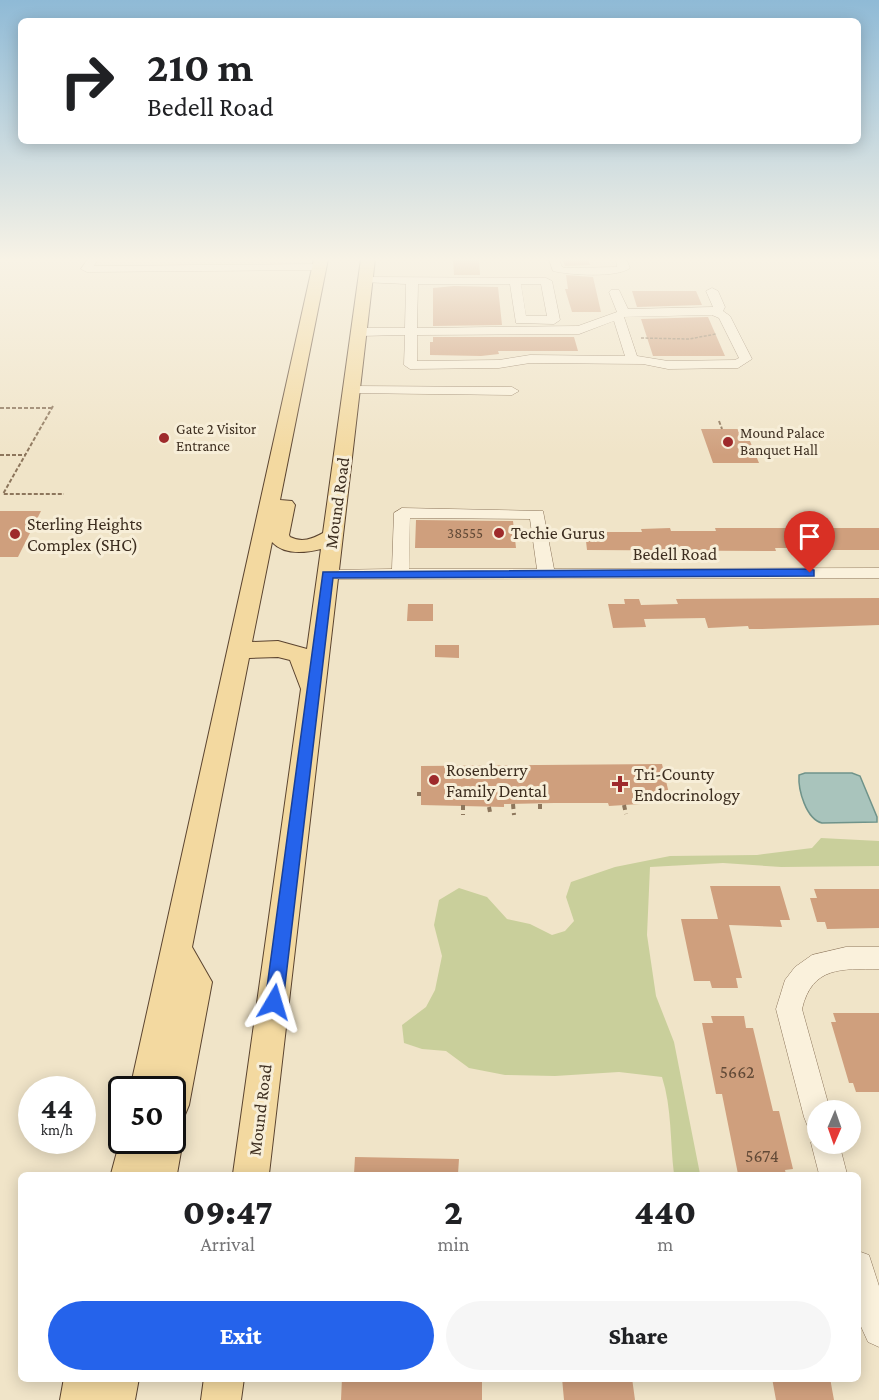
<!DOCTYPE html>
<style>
body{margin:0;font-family:"Crimson Pro",serif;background:#f6f6f6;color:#202124;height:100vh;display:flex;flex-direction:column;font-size:22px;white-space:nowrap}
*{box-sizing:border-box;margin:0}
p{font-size:20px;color:#757577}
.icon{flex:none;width:33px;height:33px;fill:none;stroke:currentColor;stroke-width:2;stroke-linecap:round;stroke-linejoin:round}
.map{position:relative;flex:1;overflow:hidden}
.side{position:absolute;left:18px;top:1172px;width:843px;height:210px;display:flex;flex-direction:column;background:#fff;border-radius:9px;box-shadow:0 3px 15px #0003}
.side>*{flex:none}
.top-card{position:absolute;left:18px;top:18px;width:843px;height:126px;border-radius:9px;box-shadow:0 3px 15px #0003;background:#fff;color:#202124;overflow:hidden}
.needle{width:39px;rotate:182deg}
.tools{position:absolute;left:807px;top:1100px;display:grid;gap:12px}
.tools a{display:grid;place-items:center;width:54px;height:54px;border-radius:50%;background:#fff;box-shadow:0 3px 15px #0003;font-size:30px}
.speed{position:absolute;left:18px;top:1076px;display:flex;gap:12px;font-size:30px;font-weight:700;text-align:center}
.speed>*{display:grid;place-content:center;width:78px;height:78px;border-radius:50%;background:#fff;box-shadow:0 3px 15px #0003;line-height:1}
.speed small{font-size:15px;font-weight:400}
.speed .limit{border:3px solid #111;border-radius:9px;background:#fff;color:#111}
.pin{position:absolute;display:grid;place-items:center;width:51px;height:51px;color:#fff;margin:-62px -26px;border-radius:50% 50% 50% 0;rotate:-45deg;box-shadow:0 0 6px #0007}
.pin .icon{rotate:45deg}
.me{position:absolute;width:66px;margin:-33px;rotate:7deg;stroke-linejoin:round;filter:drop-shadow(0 0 4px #0008)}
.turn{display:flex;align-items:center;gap:21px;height:126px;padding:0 30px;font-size:27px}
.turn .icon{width:78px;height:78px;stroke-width:2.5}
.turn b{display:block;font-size:42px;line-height:51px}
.eta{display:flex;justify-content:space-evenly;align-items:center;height:102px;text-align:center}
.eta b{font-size:36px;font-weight:800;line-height:42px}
.button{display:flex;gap:12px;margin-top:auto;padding:12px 30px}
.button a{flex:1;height:69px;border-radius:36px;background:#2563eb;color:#fff;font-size:24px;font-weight:800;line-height:69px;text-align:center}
.button a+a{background:#f6f6f6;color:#202124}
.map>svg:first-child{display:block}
</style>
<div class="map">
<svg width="879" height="1400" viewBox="0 0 879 1400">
<rect width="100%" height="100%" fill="#f0e4c8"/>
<!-- green -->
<path fill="#c9cf9b" d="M821,838L879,841V866L781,867L723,863L650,867L647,935L656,996L674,1042L700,1174H674C670,1142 672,1108 662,1077L619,1072L555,1076L505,1075L469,1068L446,1051L422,1049L404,1043L402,1025L426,1007L435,990L442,956L434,925L439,900L459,888L487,897L507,919L530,924L552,935L565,931L574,921L566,897L571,882L615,867L670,856L757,855L812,848Z"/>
<!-- water -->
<path fill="#a9c4bc" stroke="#6f938a" stroke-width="1.5" d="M805,773H852L860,776L877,817V822L822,823C806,819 798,790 799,775Z"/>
<!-- building -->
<path fill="#cf9f7d" d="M453,259H479L480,275H454Z
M562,259H588L590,265L565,266Z
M566,275L593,277L601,312H572L565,289H568Z
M454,286L498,287L502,325L433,326V288Z
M632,291H696L702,305L637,307Z
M708,317L725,356H653L641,319Z
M433,337H574L578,351H498L499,354L481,356L430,355V342H433Z
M701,429H745L759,463H713Z
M0,511H41L18,557H0Z
M416,520L513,521L516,548H415Z
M670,528L671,531H716L715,528H879V550H816L814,548H775L776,551L587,550L585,532H642L641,529Z
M879,598V625L762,629H749L748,626L708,628L705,618L644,619L646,627L613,628L608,604H625L624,599H639L641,605L678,604L676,599Z
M408,604H433V621H407Z
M435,645H459V658L435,657Z
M662,764L671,802L609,806L608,803H554L504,804V807L421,805V766Z
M710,886H780L790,920H780L782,927L729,925L742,978H736L738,988H712L710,981H694L681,919H718Z
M814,889H879V928L827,929L825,922H817L810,898H817Z
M833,1013H879V1092H856L853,1083H849L831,1022H836Z
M711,1016H744L746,1028H753L773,1111H779L793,1169L785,1170L786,1174H738L722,1094H716L702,1023H713Z
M355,1157L459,1159L458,1174H354Z
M342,1378L482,1380V1400H341Z
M562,1378H632L635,1400H564Z
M772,1378H830L834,1400H776Z"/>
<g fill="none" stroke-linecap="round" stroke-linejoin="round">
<defs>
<path id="minor" d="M88,259H98L94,266L320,264L325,267L320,270L87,272L81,269Z
M549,259H559L562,267L565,268L617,267L616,259H626L630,268C618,278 569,275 553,271Z
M366,277L546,278L552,281L560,320L554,324L516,323L510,284H418L417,328L578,326L617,312L609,292L611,290H619L628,309L713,307L706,291L712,288L718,291L725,307L723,311L730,316L752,359L738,368L668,369L643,364L530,363L499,368L410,369L404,365L405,335L359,336L353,332L359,328H405L406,284L362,282L360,280ZM521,284H541L547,316H526ZM712,315L719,318L739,358L735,360L668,361L637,356L624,317ZM614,321L625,356L530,355L499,360L417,361V335L579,334Z
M352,386L512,387L519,391L512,395L347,393L345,390Z
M402,508L543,511L554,569L879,568V578L321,579L318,575L321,571L327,570L392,569L394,513ZM410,518L530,519L537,569H409Z
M846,947H879V969C842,969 812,966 802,1009L830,1110H818V1131L808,1127L804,1117L776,1009L785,980L795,967L812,955Z
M818,1132V1143H839L847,1174H819L811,1143Z
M858,1251L869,1255L879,1286V1347L868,1342L858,1320Z"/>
<path id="major" d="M314,259H328L280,500L292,501L295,505L289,535L290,537C302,543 312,539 323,533L361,259H375L269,1174H233L301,689L290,660L278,657L249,658L192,947L212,982L189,1105L184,1117L172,1122V1089H130ZM272,542C284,555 305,553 321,549L307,649L278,641L252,642Z
M172,1125L178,1128L183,1140L177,1174H111L122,1133V1140H172Z
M64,1378H139L135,1400H60Z
M204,1378H244L241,1400H201Z"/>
</defs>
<!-- minor casing -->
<use href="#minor" stroke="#8d765c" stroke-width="1"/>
<!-- major casing -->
<use href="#major" stroke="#5b4430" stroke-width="2"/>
<!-- path-far2 -->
<path stroke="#8d765c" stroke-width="1.5" stroke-dasharray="3 1.5" stroke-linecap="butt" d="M641,338L689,339L716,334"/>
<!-- path-far1 -->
<path stroke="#8d765c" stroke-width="2" stroke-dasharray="4 2" stroke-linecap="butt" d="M53,406L3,494H64
M0,408H52
M719,421L722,429
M0,455H25
M756,456H761"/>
<!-- path -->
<path stroke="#8d765c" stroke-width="4" stroke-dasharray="5 4" stroke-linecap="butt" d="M417,794H421
M513,804L514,815
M540,804V811
M463,805V815
M624,805L626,814
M489,807L490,812"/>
<!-- minor -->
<use href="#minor" fill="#faf1dc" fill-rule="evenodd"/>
<!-- major -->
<use href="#major" fill="#f3d9a0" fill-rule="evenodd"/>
</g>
<!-- sky -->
<linearGradient id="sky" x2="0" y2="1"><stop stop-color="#8fbad6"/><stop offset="0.57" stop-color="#f8f3e6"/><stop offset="1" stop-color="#f8f3e6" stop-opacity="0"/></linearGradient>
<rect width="879" height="455" fill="url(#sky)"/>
<!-- route -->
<path fill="#2563eb" stroke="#184099" stroke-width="1.5" d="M810,569L814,570V576L333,578L283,1002L280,1008L274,1010L268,1008L265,1002L323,572Z"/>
<!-- markers -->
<g fill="#9e2a2b" stroke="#f7eed8" stroke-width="2">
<circle cx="164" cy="438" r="6"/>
<circle cx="728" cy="442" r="6"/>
<circle cx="499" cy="533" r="6"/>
<circle cx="15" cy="534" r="6"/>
<circle cx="434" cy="780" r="6"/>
<path d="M617 775h6v6h6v6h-6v6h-6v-6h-6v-6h6z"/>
</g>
<g text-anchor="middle" stroke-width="6" stroke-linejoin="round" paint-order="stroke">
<!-- far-poi labels -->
<g font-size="15" fill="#3d2e20" stroke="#f7eed8" text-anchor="start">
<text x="176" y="434">Gate 2 Visitor<tspan x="176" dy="17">Entrance</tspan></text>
<text x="740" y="438">Mound Palace<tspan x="740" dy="17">Banquet Hall</tspan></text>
</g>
<!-- number labels -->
<g font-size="15" fill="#624a37">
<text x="465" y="538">38555</text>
</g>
<!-- street labels -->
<g font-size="18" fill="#3d2e20" stroke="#f7eed8">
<text transform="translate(337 503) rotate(-82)" y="6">Mound Road</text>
<text x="675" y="560">Bedell Road</text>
<text transform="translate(260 1110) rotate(-83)" y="6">Mound Road</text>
</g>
<!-- poi labels -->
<g font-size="18" fill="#3d2e20" stroke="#f7eed8" text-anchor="start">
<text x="27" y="530">Sterling Heights<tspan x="27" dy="21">Complex (SHC)</tspan></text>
<text x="511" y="539">Techie Gurus</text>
<text x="446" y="776">Rosenberry<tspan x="446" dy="21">Family Dental</tspan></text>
<text x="634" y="780">Tri-County<tspan x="634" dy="21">Endocrinology</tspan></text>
</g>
<!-- near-number labels -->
<g font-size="18" fill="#624a37">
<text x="737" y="1078">5662</text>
<text x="762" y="1162">5674</text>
</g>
</g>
</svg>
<div class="tools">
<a><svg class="needle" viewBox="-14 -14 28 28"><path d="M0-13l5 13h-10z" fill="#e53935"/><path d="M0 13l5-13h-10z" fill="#757577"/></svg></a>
</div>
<div class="speed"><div>44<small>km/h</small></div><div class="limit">50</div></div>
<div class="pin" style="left:810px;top:573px;background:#d93025"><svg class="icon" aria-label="arrive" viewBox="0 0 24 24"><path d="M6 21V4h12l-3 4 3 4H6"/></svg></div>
<svg class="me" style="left:274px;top:1002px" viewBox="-20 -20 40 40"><path d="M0-17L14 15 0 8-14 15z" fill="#2563eb" stroke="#fff" stroke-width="4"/></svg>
<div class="top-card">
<div class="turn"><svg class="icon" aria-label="right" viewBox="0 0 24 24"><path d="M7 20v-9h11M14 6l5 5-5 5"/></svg><div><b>210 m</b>Bedell Road</div></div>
</div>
<section class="side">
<div class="eta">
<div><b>09:47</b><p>Arrival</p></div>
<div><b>2</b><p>min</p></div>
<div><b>440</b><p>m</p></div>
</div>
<div class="button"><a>Exit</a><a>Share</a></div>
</section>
</div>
